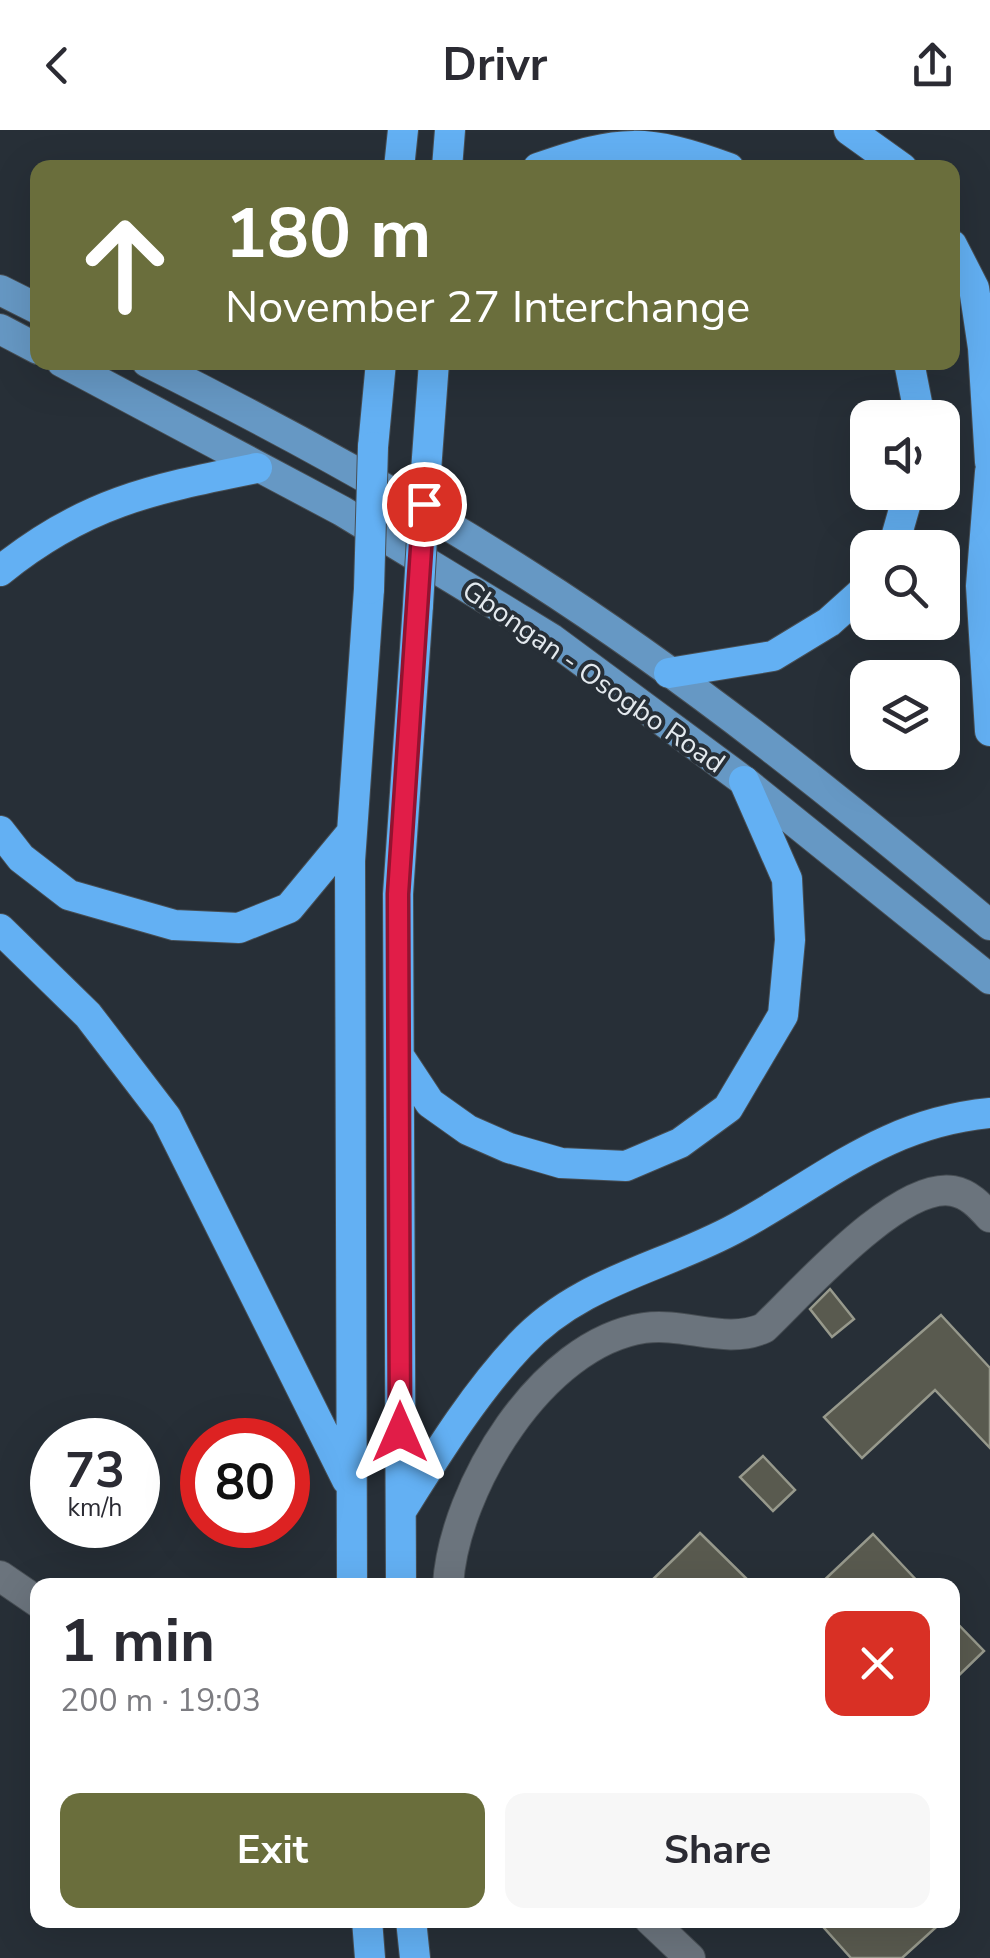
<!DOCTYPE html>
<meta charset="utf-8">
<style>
body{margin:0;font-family:"Nunito Sans",sans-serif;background:#f7f7f7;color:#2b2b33;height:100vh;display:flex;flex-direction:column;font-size:38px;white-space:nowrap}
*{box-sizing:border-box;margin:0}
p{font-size:32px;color:#7c7c81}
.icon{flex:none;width:55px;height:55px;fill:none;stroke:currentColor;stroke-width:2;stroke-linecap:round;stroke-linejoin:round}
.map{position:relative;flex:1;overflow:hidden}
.details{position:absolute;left:30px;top:1448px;width:930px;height:350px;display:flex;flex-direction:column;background:#fff;border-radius:20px;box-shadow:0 10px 40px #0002}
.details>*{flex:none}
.banner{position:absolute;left:30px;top:30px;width:930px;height:210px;border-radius:20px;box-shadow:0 10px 40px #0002;background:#6a6e3c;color:#fff;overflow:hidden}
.controls{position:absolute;left:850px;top:270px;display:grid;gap:20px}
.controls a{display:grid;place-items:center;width:110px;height:110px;border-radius:20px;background:#fff;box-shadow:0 10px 40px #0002;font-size:50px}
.speed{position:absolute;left:30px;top:1288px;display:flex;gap:20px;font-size:50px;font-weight:700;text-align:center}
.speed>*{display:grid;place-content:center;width:130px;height:130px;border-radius:50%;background:#fff;box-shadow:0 10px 40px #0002;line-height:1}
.speed small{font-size:25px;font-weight:400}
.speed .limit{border:15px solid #d22;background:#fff;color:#111}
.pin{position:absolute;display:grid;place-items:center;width:85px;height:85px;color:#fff;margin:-42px;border:5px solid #fff;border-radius:50%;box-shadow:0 2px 10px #0007}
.me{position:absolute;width:110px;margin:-55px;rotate:0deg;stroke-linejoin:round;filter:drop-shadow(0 0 8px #0008)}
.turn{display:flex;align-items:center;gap:35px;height:210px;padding:0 30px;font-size:45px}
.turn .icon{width:130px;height:130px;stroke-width:2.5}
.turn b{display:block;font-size:70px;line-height:85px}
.round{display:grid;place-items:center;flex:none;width:105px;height:105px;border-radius:20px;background:#f7f7f7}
.headline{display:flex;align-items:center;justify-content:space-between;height:170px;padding:0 30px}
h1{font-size:60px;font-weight:700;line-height:75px}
.button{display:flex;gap:20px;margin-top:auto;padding:20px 30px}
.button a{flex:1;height:115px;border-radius:20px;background:#6a6e3c;color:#fff;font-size:40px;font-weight:700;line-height:115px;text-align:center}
.button a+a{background:#f7f7f7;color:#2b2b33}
header{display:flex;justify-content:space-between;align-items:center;height:130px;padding:0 30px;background:#fff;font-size:45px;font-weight:700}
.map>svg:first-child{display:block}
</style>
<header><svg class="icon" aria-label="back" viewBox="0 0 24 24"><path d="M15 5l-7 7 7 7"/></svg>Drivr<svg class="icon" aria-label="share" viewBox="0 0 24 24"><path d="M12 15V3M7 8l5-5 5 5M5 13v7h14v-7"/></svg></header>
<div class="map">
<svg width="990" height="1828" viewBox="0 0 990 1828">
<rect width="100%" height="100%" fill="#272f37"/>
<!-- building -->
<path fill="#595a4f" stroke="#97998c" stroke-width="2.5" d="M830,1159L854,1189L832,1207L810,1179Z
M941,1185L990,1238V1318L935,1260L862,1328L824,1287Z
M763,1326L795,1360L773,1381L740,1347Z
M700,1403L753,1455H647L680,1423Z
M873,1404L921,1455H819Z
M952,1488L984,1521L952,1552Z
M817,1790H944L902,1828H851Z"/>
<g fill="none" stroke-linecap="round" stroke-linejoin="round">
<defs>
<path id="minor" d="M0,1446L38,1472
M448,1455C454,1358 542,1213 644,1198C685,1192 726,1215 764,1198C801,1163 899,1051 953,1061C969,1064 979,1075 990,1087
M650,1790L690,1828"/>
<path id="major" d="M0,160L38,179
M0,199L38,219
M62,232L342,381L552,509L744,651L990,849
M147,232C278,297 408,368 531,447C692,550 844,673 990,795"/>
<path id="highway" d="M849,0L902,38
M399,38L403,0
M447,38L450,0
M538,38C621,9 646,8 729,38
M952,115L974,158L983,218L990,332
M909,232L920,288
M373,317L381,232
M426,341L434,232
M990,342L981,456L990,601
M893,418L909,362
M0,441C85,372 153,359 257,338
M669,543L773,526L829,492L868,457
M0,701L21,728L69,765L174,795L239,798L289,778L352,702
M0,799L88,885L166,987L347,1350
M399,926L430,973L468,1000L509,1018L561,1033L626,1036L680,1013L728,978L783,885L790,810L787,749L744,651
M401,1381C437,1324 474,1264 520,1215C580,1150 664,1138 738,1097C826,1049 885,993 990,983
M352,1455L350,731L369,459
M401,1455L398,764L418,475
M367,1790L370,1828
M411,1790L415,1828"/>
</defs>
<!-- minor casing -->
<use href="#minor" stroke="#474e54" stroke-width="32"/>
<!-- major casing -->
<use href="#major" stroke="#474e54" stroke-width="32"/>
<!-- highway casing -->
<use href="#highway" stroke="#474e54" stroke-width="32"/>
<!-- minor -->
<use href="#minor" stroke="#6b747d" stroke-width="30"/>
<!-- major -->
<use href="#major" stroke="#6698c4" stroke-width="30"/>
<!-- highway -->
<use href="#highway" stroke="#63b0f3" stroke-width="30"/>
<defs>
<path id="highway-bridge" d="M369,459L373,317
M418,475L426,341"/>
</defs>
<!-- highway-bridge casing -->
<use href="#highway-bridge" stroke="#474e54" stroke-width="32" stroke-linecap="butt"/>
<!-- highway-bridge -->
<use href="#highway-bridge" stroke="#63b0f3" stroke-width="30"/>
</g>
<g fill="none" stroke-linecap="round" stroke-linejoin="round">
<defs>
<path id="route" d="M400,1302L398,764L424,374"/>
</defs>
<!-- route casing -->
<use href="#route" stroke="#92132f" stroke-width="25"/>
<!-- route -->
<use href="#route" stroke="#e11d48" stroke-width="18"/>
</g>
<g text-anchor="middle" stroke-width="8" stroke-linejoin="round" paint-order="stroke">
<!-- street labels -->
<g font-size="28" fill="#e3e9ee" stroke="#272f37">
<text transform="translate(594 546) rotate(35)" y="10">Gbongan - Osogbo Road</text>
</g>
</g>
</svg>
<div class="controls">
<a><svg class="icon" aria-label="sound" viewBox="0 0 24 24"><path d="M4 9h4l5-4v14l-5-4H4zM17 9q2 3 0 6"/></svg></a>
<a><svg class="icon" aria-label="search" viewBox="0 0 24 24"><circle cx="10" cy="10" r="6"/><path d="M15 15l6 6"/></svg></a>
<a><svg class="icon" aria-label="layers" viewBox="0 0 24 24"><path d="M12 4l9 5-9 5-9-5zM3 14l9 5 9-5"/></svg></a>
</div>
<div class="speed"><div>73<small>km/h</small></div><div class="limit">80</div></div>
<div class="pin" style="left:424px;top:374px;background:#d93025"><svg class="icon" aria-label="arrive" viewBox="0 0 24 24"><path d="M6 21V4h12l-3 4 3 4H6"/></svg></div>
<svg class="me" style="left:400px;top:1302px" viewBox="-20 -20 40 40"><path d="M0-17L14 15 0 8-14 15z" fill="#e11d48" stroke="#fff" stroke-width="4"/></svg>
<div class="banner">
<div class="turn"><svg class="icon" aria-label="ahead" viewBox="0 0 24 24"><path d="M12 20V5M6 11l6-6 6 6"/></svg><div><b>180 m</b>November 27 Interchange</div></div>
</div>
<section class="details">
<div class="headline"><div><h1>1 min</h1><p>200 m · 19:03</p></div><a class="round" style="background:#d93025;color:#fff"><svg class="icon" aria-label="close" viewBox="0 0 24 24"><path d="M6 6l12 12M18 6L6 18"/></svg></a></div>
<div class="button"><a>Exit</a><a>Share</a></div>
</section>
</div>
